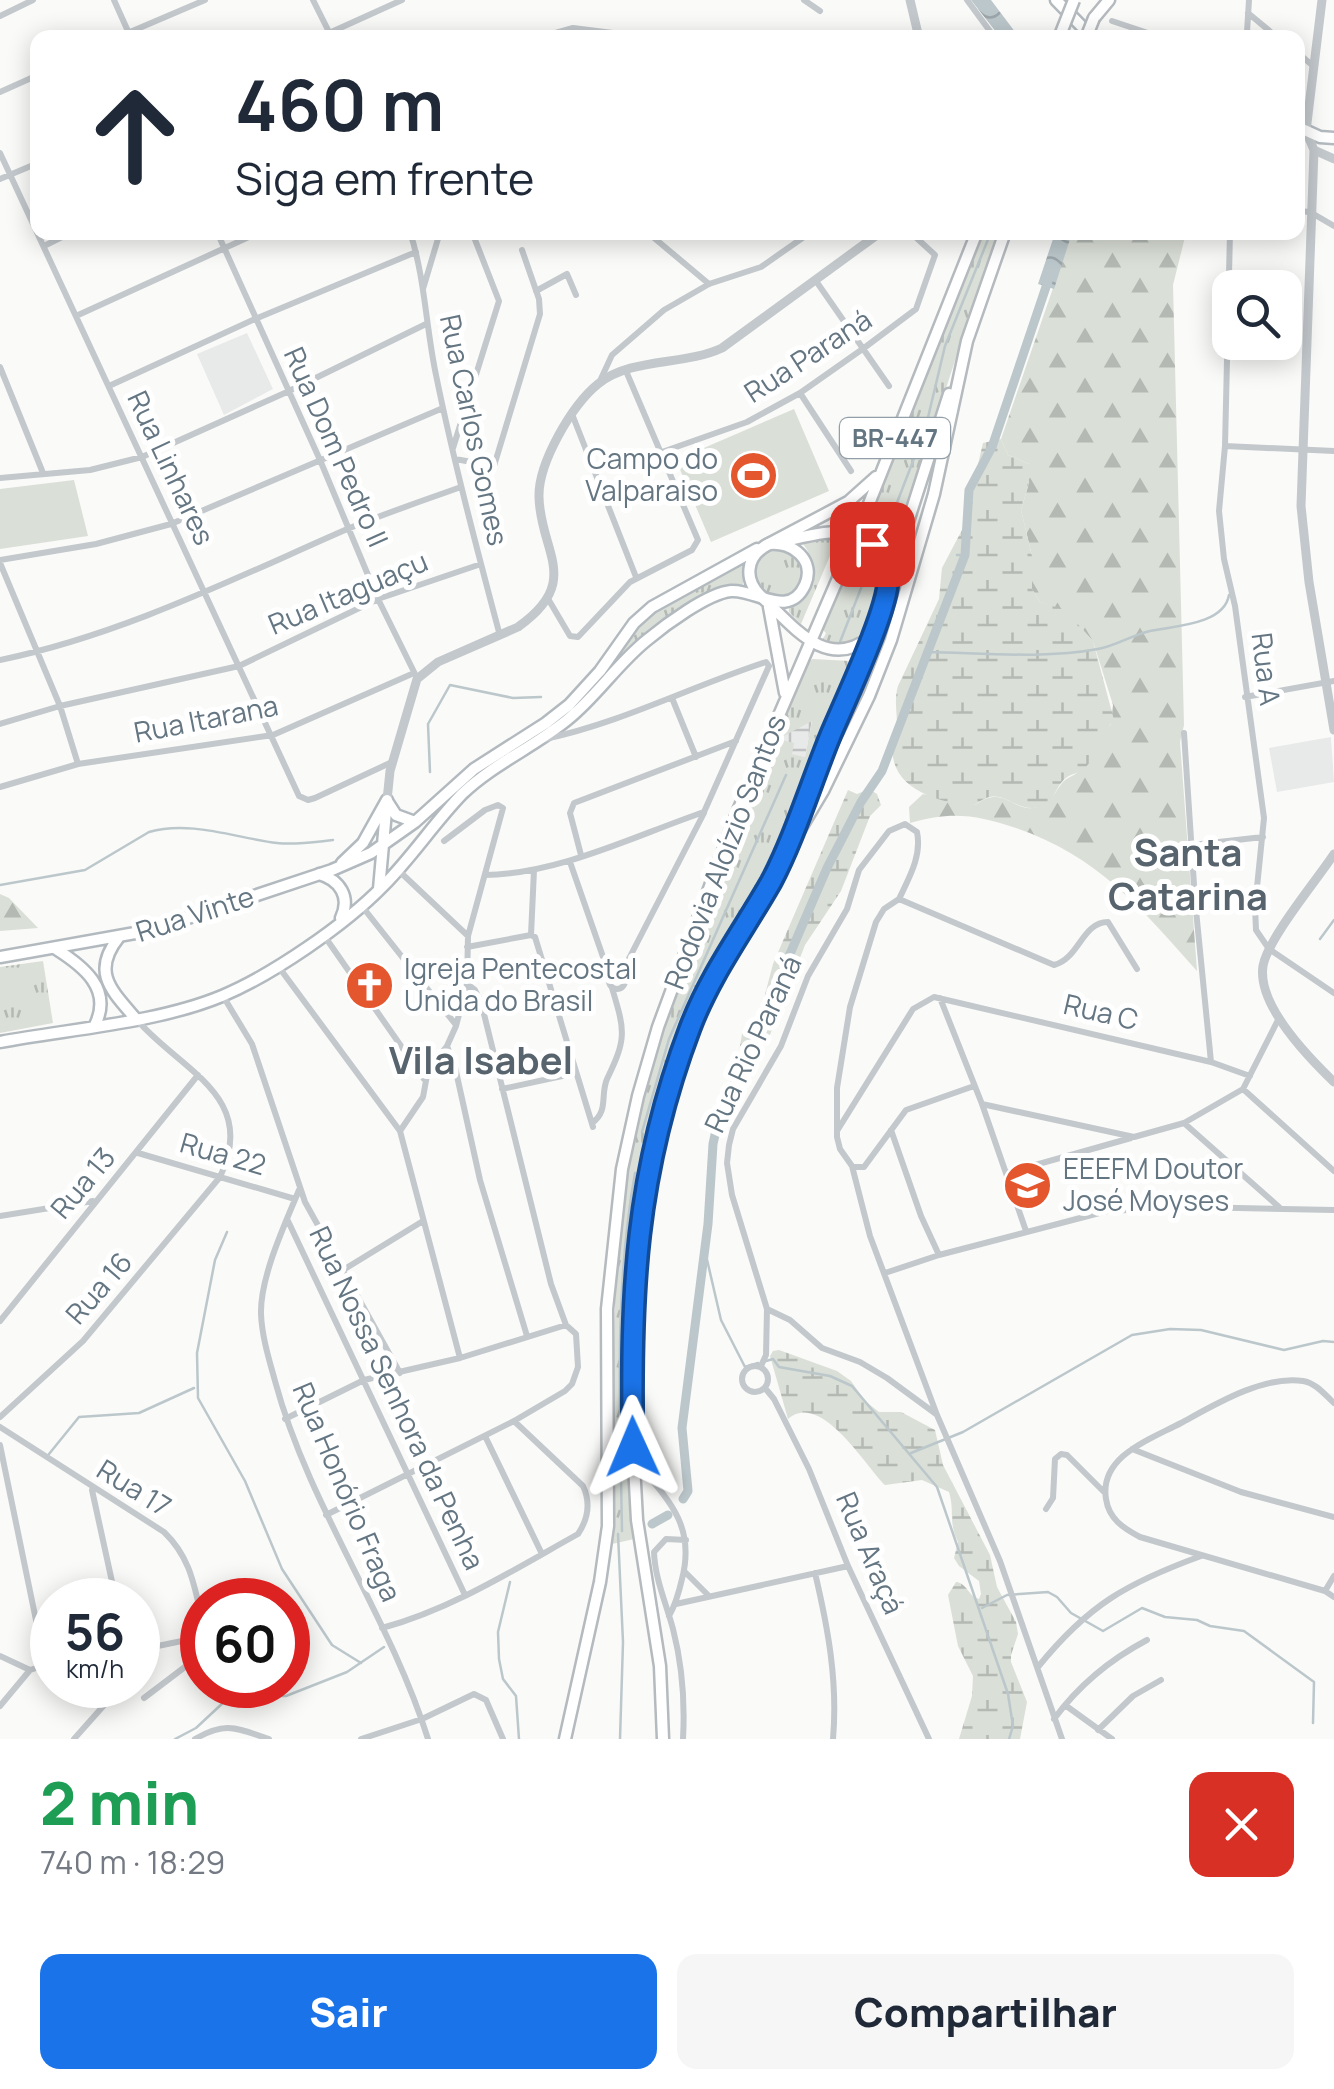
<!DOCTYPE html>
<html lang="pt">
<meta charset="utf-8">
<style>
body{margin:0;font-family:Manrope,sans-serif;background:#f6f6f7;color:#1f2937;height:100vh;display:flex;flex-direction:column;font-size:38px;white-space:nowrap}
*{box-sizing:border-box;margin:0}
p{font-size:32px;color:#747a83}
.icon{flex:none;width:55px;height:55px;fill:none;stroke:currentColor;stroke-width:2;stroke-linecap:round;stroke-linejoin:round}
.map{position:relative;height:1739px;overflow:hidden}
.side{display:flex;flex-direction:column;background:#fff;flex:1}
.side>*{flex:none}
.hud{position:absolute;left:30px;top:30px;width:1275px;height:210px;border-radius:20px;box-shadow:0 5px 25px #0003;background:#fff;color:#1f2937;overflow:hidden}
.controls{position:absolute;left:1212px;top:270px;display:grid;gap:20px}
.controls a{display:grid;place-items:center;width:90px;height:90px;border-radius:20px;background:#fff;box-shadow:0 5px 25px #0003;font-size:50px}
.speed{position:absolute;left:30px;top:1578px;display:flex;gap:20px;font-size:50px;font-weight:700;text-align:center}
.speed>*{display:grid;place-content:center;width:130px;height:130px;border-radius:50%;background:#fff;box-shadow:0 5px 25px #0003;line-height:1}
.speed small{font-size:25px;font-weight:400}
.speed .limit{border:15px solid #d22;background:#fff;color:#111}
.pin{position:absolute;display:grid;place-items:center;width:85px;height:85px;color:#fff;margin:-42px;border-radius:20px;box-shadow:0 5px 15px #0006}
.me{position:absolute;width:110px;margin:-55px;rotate:359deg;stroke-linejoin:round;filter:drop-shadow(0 0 8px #0008)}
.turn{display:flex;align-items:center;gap:35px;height:210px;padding:0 40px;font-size:45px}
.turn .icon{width:130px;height:130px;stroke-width:2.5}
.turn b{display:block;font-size:70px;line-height:85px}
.round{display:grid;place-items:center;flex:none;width:105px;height:105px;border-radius:20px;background:#f6f6f7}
.head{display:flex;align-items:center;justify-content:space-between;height:170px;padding:0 40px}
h1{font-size:60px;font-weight:800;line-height:75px;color:#1e9e55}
.primary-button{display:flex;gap:20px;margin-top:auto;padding:20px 40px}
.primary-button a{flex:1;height:115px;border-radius:20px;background:#1a73e8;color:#fff;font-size:40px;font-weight:800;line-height:115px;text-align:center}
.primary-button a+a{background:#f6f6f7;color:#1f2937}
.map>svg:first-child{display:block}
</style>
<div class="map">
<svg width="1334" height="1739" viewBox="0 0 1334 1739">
<defs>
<pattern id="industrial-grid" width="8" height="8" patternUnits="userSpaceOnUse" patternTransform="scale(2.5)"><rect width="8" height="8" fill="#e8e9e9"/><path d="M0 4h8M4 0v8" fill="none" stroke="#c0c1c2"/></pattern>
<pattern id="grass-tufts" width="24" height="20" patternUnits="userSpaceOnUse" patternTransform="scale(2.5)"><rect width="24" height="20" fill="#dadfd7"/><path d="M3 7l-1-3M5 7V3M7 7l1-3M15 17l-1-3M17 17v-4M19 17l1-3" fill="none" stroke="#b4b9b4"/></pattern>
<pattern id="forest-firs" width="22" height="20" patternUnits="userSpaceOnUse" patternTransform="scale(2.5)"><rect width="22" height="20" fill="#dadfd7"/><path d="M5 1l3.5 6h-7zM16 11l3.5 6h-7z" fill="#b4b9b4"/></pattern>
<pattern id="wetland-marsh" width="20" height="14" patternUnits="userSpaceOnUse" patternTransform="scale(2.5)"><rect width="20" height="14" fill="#dadfd7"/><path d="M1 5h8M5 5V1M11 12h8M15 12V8" fill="none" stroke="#b4b9b4"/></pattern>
<pattern id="water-waves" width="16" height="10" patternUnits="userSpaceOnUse" patternTransform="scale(2.5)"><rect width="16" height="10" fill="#bbc7cb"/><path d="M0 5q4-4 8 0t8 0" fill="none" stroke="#9ca6aa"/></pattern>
</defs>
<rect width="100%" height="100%" fill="#fafaf8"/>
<!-- built -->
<path fill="#e8e9e9" d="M247,333L273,389L224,415L197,354Z
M1331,737L1334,782L1277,792L1269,748Z"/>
<!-- industrial -->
<path fill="url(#industrial-grid)" d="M812,720L805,757L791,754L777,739Z"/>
<!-- grass -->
<path fill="url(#grass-tufts)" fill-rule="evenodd" d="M984,233H999C960,337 930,444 893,550H890L865,529Z
M834,537L835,544L801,624L789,612V607C815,593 821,567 803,544Z
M865,545L878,557L883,578L866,627L853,642L828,646L830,642L823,639L826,633L823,630L858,546Z
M754 573a24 24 0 1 1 48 0a24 24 0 1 1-48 0Z
M740,564H744L743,587H729L653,628L630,649L585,700L540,735L491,766L490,763L583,698L633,630L655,609Z
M813,659L850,661L847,667L850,669C822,734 797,801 766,865C737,927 700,984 675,1049C631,1163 625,1289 627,1410C628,1453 628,1496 634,1539L612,1544C618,1422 607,1302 625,1181C637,1101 664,1024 692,949C728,851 767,756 808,661ZM812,721L805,757L792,754L794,743L778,739Z
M43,961L53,1023L0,1033V967Z"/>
<!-- forest -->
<path fill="url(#forest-firs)" d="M1072,233H1186L1173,285L1184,725L1180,742L1197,971C1142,909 1098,856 1016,828C976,815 952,811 910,823L909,807L923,794L975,805C1006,782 1014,817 1040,806C1052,802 1055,792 1062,783C1067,777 1075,776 1080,770C1093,756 1096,735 1111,724L1113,705L1093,641L1065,611L1040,602L1032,589V556L1021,510L1029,483V464L1008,455L1001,439Z
M0,894L9,898L38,928L0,931Z"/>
<!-- wetland -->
<path fill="url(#wetland-marsh)" d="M1001,439L1008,455L1029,464V483L1021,510L1032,556V589L1040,602L1065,610L1093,641L1114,720C1098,737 1098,753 1086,767C1081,773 1072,773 1066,778C1055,786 1055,803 1040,807C1012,814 1003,782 975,805C944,804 898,792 893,757C891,746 897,736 897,725C897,711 894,700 898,686L939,599L942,568L963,528L983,443Z
M869,789L877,794L881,805L870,816L841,891L805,945L768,1040L750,1051L739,1052L742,1034L762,1006L773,964L848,790L857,794Z
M779,1350L837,1371L851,1381L865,1401L879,1412H901L935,1430L943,1465L990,1555L997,1587L1016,1622L1018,1634L1011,1655V1662L1027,1702L1020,1739H959L972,1696L973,1676L958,1646L948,1595L956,1582C967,1583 968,1596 979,1599L981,1594L979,1581L959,1566L954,1558L958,1542C948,1522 955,1512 949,1492L922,1480L885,1485C865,1465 820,1390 788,1419L770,1356L773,1351Z"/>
<!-- garden -->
<path fill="#dadfd7" d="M794,409L829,491L711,542L676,460Z
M74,480L88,536L0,549V489Z"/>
<!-- water -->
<path fill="url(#water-waves)" d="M971,0H991L1019,37H1000Z
M1055,233H1072L1054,289L1038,284Z"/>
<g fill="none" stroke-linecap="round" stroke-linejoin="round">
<!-- stream -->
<path stroke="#bbc7cb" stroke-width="2.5" d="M888,526L925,430L945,346L991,232
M957,555H965
M840,642L872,560
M928,652C983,653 1044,659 1098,649C1116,646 1132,635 1150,631C1173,626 1224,625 1229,595
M430,772L428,724L450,685L513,698L541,697
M0,885L85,870L149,832C190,820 236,838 277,843C296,845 314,842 333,840
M1320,939L1334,920
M642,1132L669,1039L786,775
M227,1232L215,1260L197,1353L198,1398L245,1481L282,1569L332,1645L361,1663
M705,1251L721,1320L745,1367L758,1363
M766,1361L773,1359L779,1367L830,1376L852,1386L937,1487L1008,1694L1013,1726L1009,1739
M911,1453L963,1432L1132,1335L1170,1329L1201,1330L1284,1350L1323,1341L1334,1342
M49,1454L79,1417L139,1413L194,1388
M622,1531C620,1411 614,1291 635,1173
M618,1534L623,1642L620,1739
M510,1582L498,1632L499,1659L503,1679L516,1696L519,1739
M982,1608L1007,1595L1048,1592L1057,1597L1071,1613L1103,1631L1142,1608L1165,1617L1197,1620L1210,1626L1244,1631L1314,1682L1313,1723
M175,1739L196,1728L225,1701L237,1696H286L347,1672L384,1647"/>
<!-- canal -->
<path stroke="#bbc7cb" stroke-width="9" d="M683,1499L688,1491L682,1428L708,1224L713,1144L718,1121L827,868L861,802L882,771L965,555L969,490L992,447L1049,278
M652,1524L668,1515"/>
<defs>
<path id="secondary" d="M1056,0L1093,38
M1298,127L1320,137L1334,138
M387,801L396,815L415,822
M342,863L363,843L387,800
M319,874C340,880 351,897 341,918
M379,889L386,811
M119,937C91,972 111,990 136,1019
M56,949C83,966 113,989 95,1025
M0,957L152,930L332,870L371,853L415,822L474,769L546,723L569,705L600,671L634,623L652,607L757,549
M0,1042C70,1029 157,1023 222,996C272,975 345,925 383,886C412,857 434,823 462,794C493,764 534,747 567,720C597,696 617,664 647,640C665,625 708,593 731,591C756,589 789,620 805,585C816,560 792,541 769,544C745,556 743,581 763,598"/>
<path id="primary" d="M1094,18L1109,0
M774,543C818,535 880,510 888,578
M765,546L848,502L876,477
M763,598C793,626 827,672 870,637
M769,607L785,693
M783,852L871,637L949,394
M565,1739L600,1582L608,1526L607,1309L622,1169L638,1096L658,1027L737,813L857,534L977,232
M663,1739L660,1666L637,1520L633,1447L632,1297L647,1175L673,1077L710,981L823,791L869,696L891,640L934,494L967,341L1005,232"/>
</defs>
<!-- secondary casing -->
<use href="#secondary" stroke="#b3babf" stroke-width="15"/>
<!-- primary casing -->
<use href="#primary" stroke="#b5babe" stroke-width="15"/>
<!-- minor -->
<path stroke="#c3c8cc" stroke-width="6" d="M114,0L131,38
M313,0L332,38
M804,0L820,11
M967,0L995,38
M1248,13L1278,38
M0,16L33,0
M1112,21L1163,38
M1247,32L1249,0
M116,38L205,0
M318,38L402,0
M538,38L573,28L653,38
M1298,53L1312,65
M0,92L38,75
M0,153L299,796L308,800L315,798L392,762
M0,179L38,163
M1298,211L1310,212L1334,226
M217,232L320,460L378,599L417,678
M410,232C425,278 426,328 436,375C454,463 477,549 500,636
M647,232L709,284
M1230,232L1225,446L1219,511L1224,559L1235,606L1264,818L1255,907L1256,930L1269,949L1334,993
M44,246L72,232
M816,281L889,386
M423,289L440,232
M536,291L567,274L576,295
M76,316L260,232
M0,367L43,473
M599,383L612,355L664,310L709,284L761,267L811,232
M109,386L255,319L416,252
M800,393L851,471
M572,414L636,577
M1225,446L1334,451
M453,448L499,301L472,232
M662,452L747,422L800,393L864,348L916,309L935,255L910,232
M455,459L494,466L540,314L539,299L522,250
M0,478L90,470L142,457L287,392L426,324
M0,560L96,544L171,524L443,408
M0,563L60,706L78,764
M547,597L570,636L578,637L630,582L692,550L698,540L626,371
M0,660C121,635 233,579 345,530C383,514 422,501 461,487
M1245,697L1334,681
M672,698L696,757
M0,724L60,706L239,666L378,599L481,564
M1184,733L1195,900L1211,1062
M0,787L78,764L273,735L414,673
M1192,845L1263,837
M581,855L570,813L574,803L736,741
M570,862L610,977
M398,870L468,936
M485,875C559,874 634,836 704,812L769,666L766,662C692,686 621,723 545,739
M899,899L884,909L876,922L850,1007L837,1088V1137L840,1149L852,1166L870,1236L937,1415L1000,1561L1062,1739
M899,899C909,878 922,856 917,832L905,824L889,831L859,870L847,909L808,976L781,1046L733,1129L729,1145L727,1163L732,1195L767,1309L790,1320L822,1348L860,1362L887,1378L936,1414
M899,899L1054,965C1079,959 1082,922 1108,922L1137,969
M361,905L456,1025
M323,934L424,1079
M531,935L534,870
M467,947L531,935L535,937L593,1127
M278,966L400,1131L460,1358
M609 981a8 8 0 1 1 16 0a8 8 0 1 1-16 0Z
M621,974L704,813
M223,996L252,1044L305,1202L400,1373
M940,998L982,1104L1026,1231
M447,1046L455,1067L480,1180L527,1336
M502,1089L576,1073
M1243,1089L1334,1171
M982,1104L1134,1137L1184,1123L1243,1089L1279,1018
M592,1123C609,1111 600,1095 607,1079C627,1038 625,1031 612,988
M1184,1123L1279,1207
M891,1130L921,1216L939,1255
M400,1131L423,1097L428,1070L447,1046L456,1026L467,984L468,936L503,808L498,805L485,810L444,841
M837,1131L913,1009L934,997L1211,1062L1250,1076
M138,1153L295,1199
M853,1167H864L906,1110L974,1086
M1007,1173L1131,1138
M299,1190C285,1224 260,1277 261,1314C262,1337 269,1359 275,1381C309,1507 389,1615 428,1739
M0,1216L93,1201
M288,1221L465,1595
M343,1270L423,1221
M885,1273L939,1255L1107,1211L1192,1207L1334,1210
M0,1321L198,1075
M742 1379a13 13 0 1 1 26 0a13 13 0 1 1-26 0Z
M761,1366L766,1355L767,1309
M765,1388L774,1399L809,1469L848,1566L929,1739
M1334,1403C1325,1395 1316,1383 1303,1381C1263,1375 1214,1405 1181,1423C1151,1439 1099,1456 1106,1499C1109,1519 1123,1528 1140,1537L1325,1591L1334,1597
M0,1417L83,1341L220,1177C259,1096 180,1070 137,1020
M285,1419L364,1380L460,1358L566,1325
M0,1427L164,1532C190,1557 194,1584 202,1619
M485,1436L542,1554
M0,1445L45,1664
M1132,1449L1241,1492L1334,1517
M635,1461C668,1499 696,1525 682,1579C679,1592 676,1604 669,1616
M92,1490L116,1600
M1046,1509L1053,1498L1055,1459L1061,1454L1067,1455L1104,1492
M326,1515L514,1421L565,1391L572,1384L578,1367L576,1334L566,1325L551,1284L481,1002L475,990L467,984
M684,1571L708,1595
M815,1573C828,1628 838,1682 833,1739
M1325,1591L1334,1576
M676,1604L848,1566
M382,1628C452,1609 515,1569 578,1534C588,1519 591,1503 583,1486L514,1421
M288,1645L304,1646
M138,1650L182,1641L202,1618
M0,1656L30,1670
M1038,1667C1088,1605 1127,1583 1201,1556
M144,1698L202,1654
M1065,1705L1112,1739
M0,1706L30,1670L52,1663
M1054,1719C1079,1685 1109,1660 1147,1640
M1098,1730L1133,1696L1161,1680
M74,1739L122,1685
M195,1739C226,1721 236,1728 269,1739
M361,1739L422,1719L474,1694L486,1700L503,1739
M683,1739C685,1703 682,1664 673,1629C666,1603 655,1579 654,1552L666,1539L686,1540"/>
<!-- tertiary -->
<path stroke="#c3c8cc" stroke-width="9" d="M910,0L919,38
M1322,0L1306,131L1314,150L1301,506L1309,582L1334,730
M1314,150L1334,159
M387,800L390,771L417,679L438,662L518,627C583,581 540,552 539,497C538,463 572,405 598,384C631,357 684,366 722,348L881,232
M1334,854C1317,880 1268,938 1263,966C1257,1005 1308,1057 1334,1082"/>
<!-- secondary -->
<use href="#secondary" stroke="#fff" stroke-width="10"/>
<!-- primary -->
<use href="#primary" stroke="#fff" stroke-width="10"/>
<defs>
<path id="primary-bridge" d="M1059,38L1074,0
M1086,38L1094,18"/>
</defs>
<!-- primary-bridge casing -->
<use href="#primary-bridge" stroke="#b5babe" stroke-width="15" stroke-linecap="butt"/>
<!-- primary-bridge -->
<use href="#primary-bridge" stroke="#fff" stroke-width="10"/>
</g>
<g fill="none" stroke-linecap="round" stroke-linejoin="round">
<defs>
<path id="route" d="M633,1447C630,1294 635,1173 690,1028C710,975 743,931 771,882C794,839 812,780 831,734C844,703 890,606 888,577C887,564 881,553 872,544"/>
</defs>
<!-- route casing -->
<use href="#route" stroke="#114b97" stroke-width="25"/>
<!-- route -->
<use href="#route" stroke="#1a73e8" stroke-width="18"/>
</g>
<!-- icons -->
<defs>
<symbol id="stadium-disc" viewBox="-11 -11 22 22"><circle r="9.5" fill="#e4572e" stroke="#fff"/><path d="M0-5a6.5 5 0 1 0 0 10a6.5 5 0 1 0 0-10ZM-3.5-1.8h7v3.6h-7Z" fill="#fff"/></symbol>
<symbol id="church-disc" viewBox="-11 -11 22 22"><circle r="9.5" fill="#e4572e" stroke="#fff"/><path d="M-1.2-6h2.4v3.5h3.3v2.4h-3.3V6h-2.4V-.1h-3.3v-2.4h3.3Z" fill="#fff"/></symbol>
<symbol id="school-disc" viewBox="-11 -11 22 22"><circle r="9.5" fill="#e4572e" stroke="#fff"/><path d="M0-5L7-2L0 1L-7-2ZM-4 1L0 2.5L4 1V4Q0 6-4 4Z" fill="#fff"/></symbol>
</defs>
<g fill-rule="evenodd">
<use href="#stadium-disc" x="726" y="448" width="55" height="55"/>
<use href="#church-disc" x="342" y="958" width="55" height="55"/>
<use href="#school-disc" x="1000" y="1158" width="55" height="55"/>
</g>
<g text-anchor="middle" stroke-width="10" stroke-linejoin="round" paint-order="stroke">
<!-- shield labels -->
<rect fill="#fff" stroke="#939fa8" stroke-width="2.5" x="840" y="418" width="110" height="40" rx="8"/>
<g font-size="25" font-weight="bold" fill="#657683">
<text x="895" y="447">BR-447</text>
</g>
<!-- street labels -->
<g font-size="28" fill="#657683" stroke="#fff">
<text transform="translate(808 356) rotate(-33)" y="10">Rua Paraná</text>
<text transform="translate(474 430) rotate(78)" y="10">Rua Carlos Gomes</text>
<text transform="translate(336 447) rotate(66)" y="10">Rua Dom Pedro II</text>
<text transform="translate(171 468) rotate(65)" y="10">Rua Linhares</text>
<text transform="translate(348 593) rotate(-23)" y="10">Rua Itaguaçu</text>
<text transform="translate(1266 669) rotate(83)" y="10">Rua A</text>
<text transform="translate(206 719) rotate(-11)" y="10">Rua Itarana</text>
<text transform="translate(725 852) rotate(-69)" y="10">Rodovia Aloízio Santos</text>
<text transform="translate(195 914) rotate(-18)" y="10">Rua Vinte</text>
<text transform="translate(1101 1012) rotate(13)" y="10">Rua C</text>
<text transform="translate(753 1044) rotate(-65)" y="10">Rua Rio Paraná</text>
<text transform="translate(223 1154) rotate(16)" y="10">Rua 22</text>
<text transform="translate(83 1183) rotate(-50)" y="10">Rua 13</text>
<text transform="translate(99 1288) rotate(-49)" y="10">Rua 16</text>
<text transform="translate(397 1398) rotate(65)" y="10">Rua Nossa Senhora da Penha</text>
<text transform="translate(134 1488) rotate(32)" y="10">Rua 17</text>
<text transform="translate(347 1492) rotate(67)" y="10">Rua Honório Fraga</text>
<text transform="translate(870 1553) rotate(67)" y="10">Rua Araçá</text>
</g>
<!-- poi labels -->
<g font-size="28" fill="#657683" stroke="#fff" text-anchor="start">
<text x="718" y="469" text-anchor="end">Campo do<tspan x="718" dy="32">Valparaiso</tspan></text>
<text x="404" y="979">Igreja Pentecostal<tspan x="404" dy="32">Unida do Brasil</tspan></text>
<text x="1063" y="1179">EEEFM Doutor<tspan x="1063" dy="32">José Moyses</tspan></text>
</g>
<!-- district labels -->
<g font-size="38" font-weight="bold" fill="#57646e" stroke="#fff">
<text x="1188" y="866">Santa<tspan x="1188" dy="44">Catarina</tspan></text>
<text x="481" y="1074">Vila Isabel</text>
</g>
</g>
</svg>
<div class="controls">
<a><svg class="icon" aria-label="search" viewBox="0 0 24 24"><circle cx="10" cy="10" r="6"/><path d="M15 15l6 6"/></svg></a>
</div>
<div class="speed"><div>56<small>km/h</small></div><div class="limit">60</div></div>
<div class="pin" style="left:872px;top:544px;background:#d93025"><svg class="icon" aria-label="arrive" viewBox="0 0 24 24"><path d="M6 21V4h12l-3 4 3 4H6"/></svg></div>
<svg class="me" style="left:633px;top:1447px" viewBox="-20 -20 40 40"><path d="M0-17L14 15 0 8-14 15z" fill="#1a73e8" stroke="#fff" stroke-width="4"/></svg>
<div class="hud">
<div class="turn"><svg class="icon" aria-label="ahead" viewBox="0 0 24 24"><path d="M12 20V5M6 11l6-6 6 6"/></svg><div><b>460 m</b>Siga em frente</div></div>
</div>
</div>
<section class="side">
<div class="head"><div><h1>2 min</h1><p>740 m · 18:29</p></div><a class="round" style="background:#d93025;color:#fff"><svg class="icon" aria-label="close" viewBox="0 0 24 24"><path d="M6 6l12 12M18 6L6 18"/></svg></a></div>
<div class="primary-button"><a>Sair</a><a>Compartilhar</a></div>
</section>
